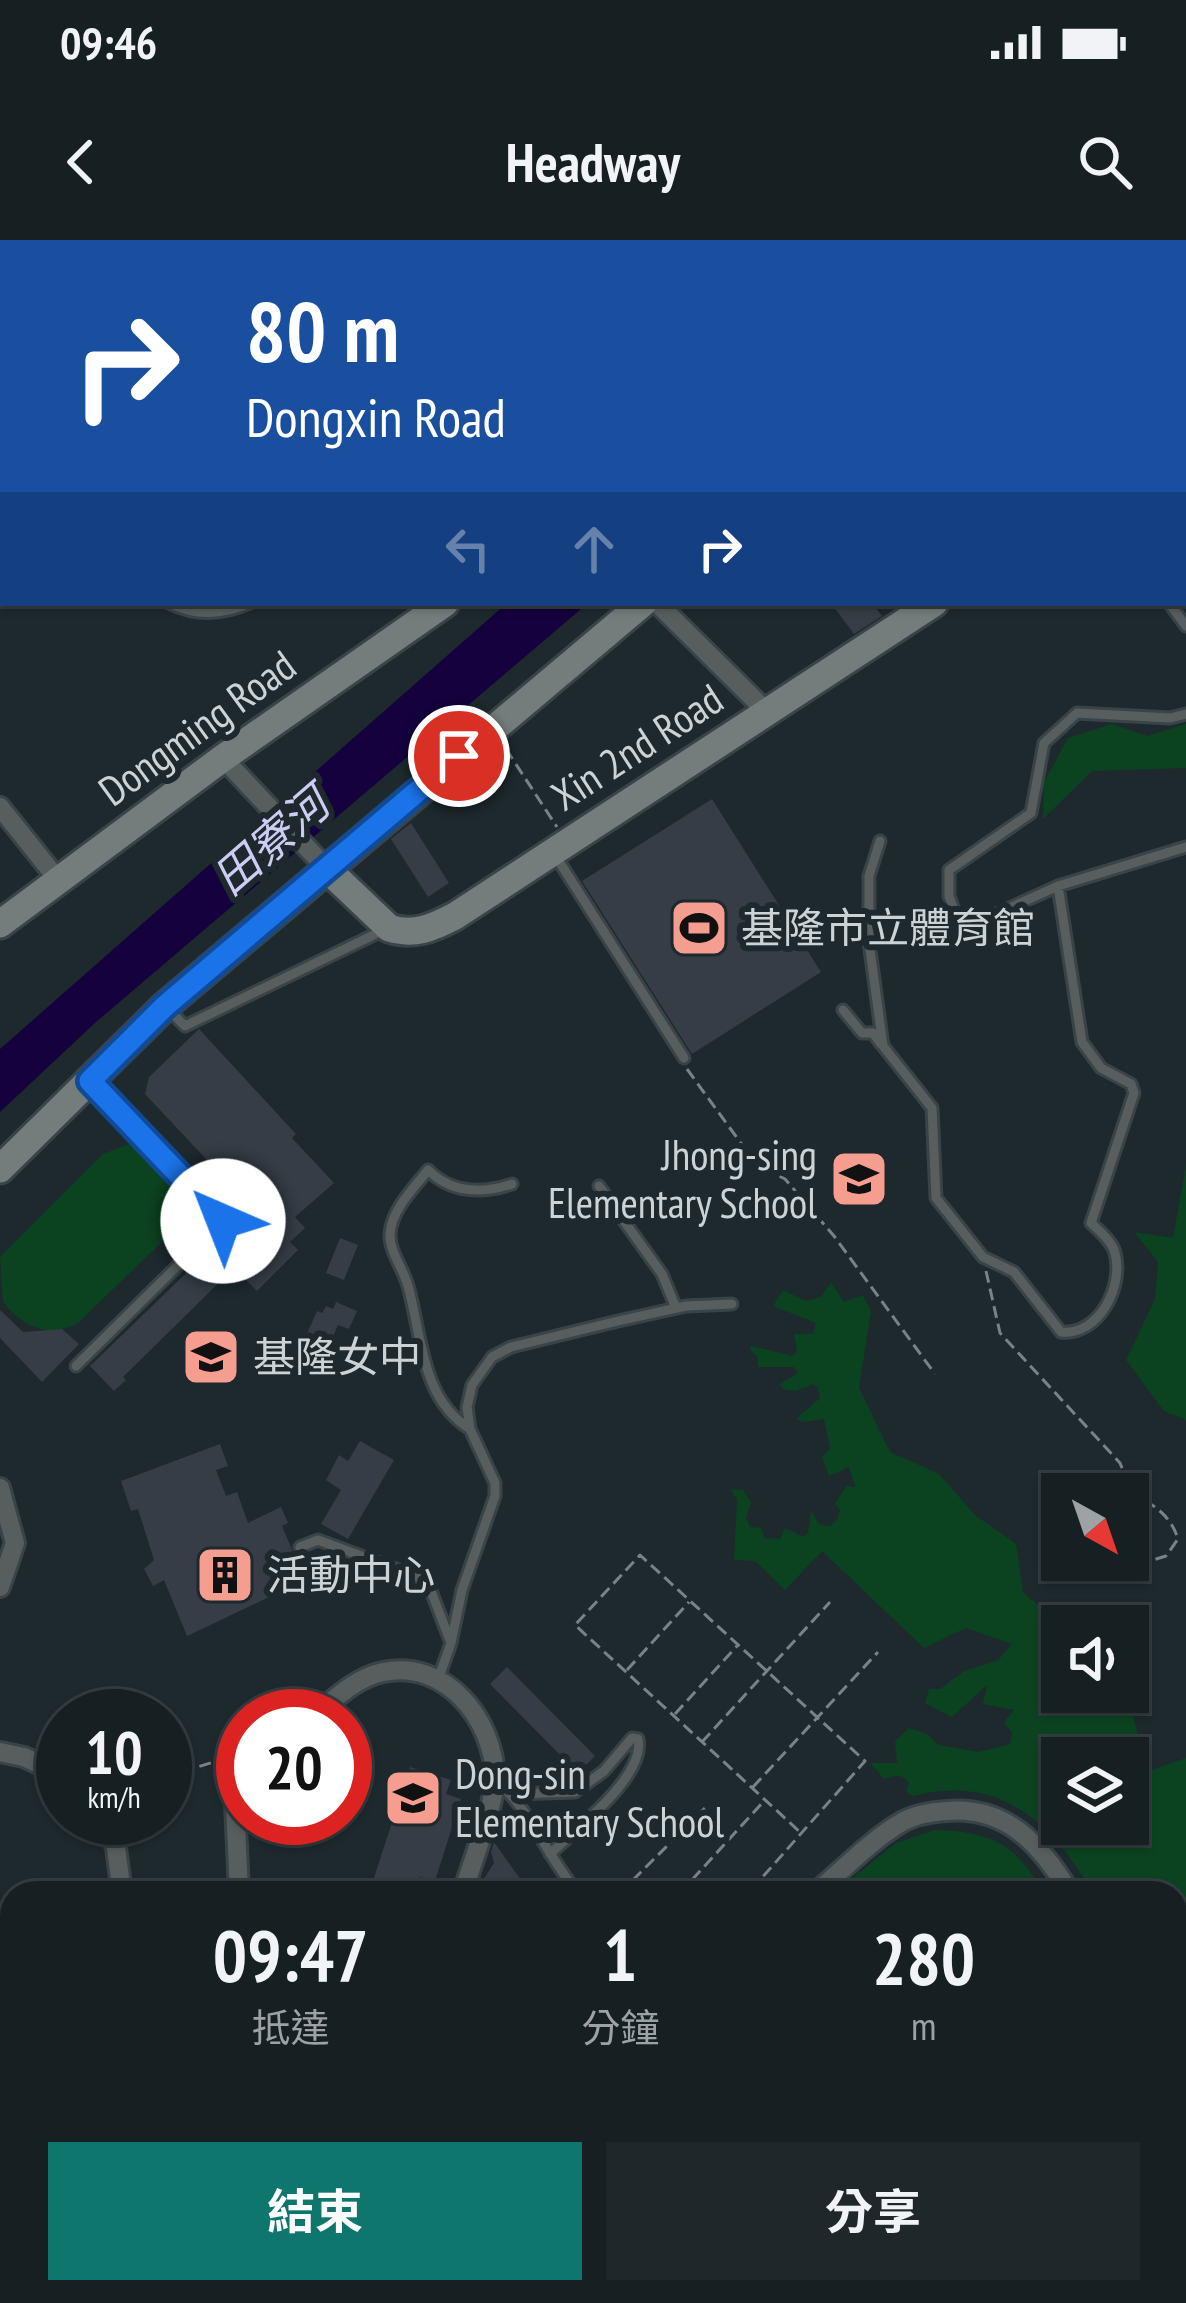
<!DOCTYPE html>
<html lang="zh-TW">
<meta charset="utf-8">
<style>
body{margin:0;font-family:"PT Sans Narrow","Noto Sans TC",sans-serif;background:#1f272a;color:#f1f3f6;height:100vh;display:flex;flex-direction:column;font-size:45px;white-space:nowrap}
*{box-sizing:border-box;margin:0}
p{font-size:39px;color:#9ea2a5}
.icon{flex:none;width:66px;height:66px;fill:none;stroke:currentColor;stroke-width:2;stroke-linecap:round;stroke-linejoin:round}
.map{position:relative;flex:1;overflow:hidden}
.drawer{position:absolute;left:0px;top:1641px;width:1188px;height:423px;display:flex;flex-direction:column;background:#161f22;border-radius:36px 36px 0 0;box-shadow:0 3px 9px #0004,0 0 0 3px #353d40}
.drawer>*{flex:none}
.hud{position:absolute;left:0px;top:0px;width:1188px;height:366px;box-shadow:0 3px 9px #0004,0 0 0 3px #353d40;background:#1a4fa0;color:#fff;overflow:hidden}
.needle{width:78px;rotate:140deg}
.controls{position:absolute;left:1041px;top:1233px;display:grid;gap:24px}
.controls a{display:grid;place-items:center;width:108px;height:108px;border-radius:0px;background:#161f22;box-shadow:0 3px 9px #0004,0 0 0 3px #353d40;font-size:60px}
.speed{position:absolute;left:36px;top:1449px;display:flex;gap:24px;font-size:60px;font-weight:700;text-align:center}
.speed>*{display:grid;place-content:center;width:156px;height:156px;border-radius:50%;background:#161f22;box-shadow:0 3px 9px #0004,0 0 0 3px #353d40;line-height:1}
.speed small{font-size:30px;font-weight:400}
.speed .limit{border:18px solid #d22;background:#fff;color:#111}
.pin{position:absolute;display:grid;place-items:center;width:102px;height:102px;color:#fff;margin:-51px;border:6px solid #fff;border-radius:50%;box-shadow:0 3px 12px #0007}
.me{position:absolute;width:132px;margin:-66px;rotate:316deg;stroke-linejoin:round;filter:drop-shadow(0 0 9px #0008)}
.turn{display:flex;align-items:center;gap:42px;height:252px;padding:0 48px;font-size:54px}
.turn .icon{width:156px;height:156px;stroke-width:2.5}
.turn b{display:block;font-size:84px;line-height:102px}
.lanes{display:flex;align-items:center;height:114px;padding:0 48px;background:#0003;justify-content:center;gap:60px;direction:ltr}
.lanes .off{opacity:.35}
.eta{display:flex;justify-content:space-evenly;align-items:center;height:204px;text-align:center}
.eta b{font-size:72px;font-weight:700;line-height:84px}
.primary-button{display:flex;gap:24px;margin-top:auto;padding:24px 48px}
.primary-button a{flex:1;height:138px;border-radius:0px;background:#0f766e;color:#fff;font-size:48px;font-weight:700;line-height:138px;text-align:center}
.primary-button a+a{background:#1f272a;color:#f1f3f6}
.status{display:flex;justify-content:space-between;align-items:center;height:84px;padding:0 60px;background:#161f22;direction:ltr}
.status svg{height:33px;fill:currentColor}
header{display:flex;justify-content:space-between;align-items:center;height:156px;padding:0 48px;background:#161f22;font-size:54px;font-weight:700}
.map>svg:first-child{display:block}
</style>
<div class="status"><b>09:46</b><svg viewBox="0 0 49 12"><path d="M0 12V9h3v3zM5 12V6h3v6zM10 12V3h3v9zM15 12V0h3v12zM26 1h20v11H26zM47 4h2v5h-2z"/></svg></div>
<header><svg class="icon" aria-label="back" viewBox="0 0 24 24"><path d="M15 5l-7 7 7 7"/></svg>Headway<svg class="icon" aria-label="search" viewBox="0 0 24 24"><circle cx="10" cy="10" r="6"/><path d="M15 15l6 6"/></svg></header>
<div class="map">
<svg width="1186" height="2063" viewBox="0 0 1186 2063">
<rect width="100%" height="100%" fill="#1d292d"/>
<!-- green -->
<path fill="#0b4320" fill-rule="evenodd" d="M0,0H534L536,3H3L0,15Z
M1112,484L1147,496L1186,484V528L1092,531L1043,579L1044,542L1068,498Z
M129,904C155,908 178,928 185,954L195,946L207,958L79,1082C50,1100 22,1086 3,1062L0,1017L103,914Z
M1186,925V1180L1164,1171L1126,1120L1155,1059L1158,1022L1134,992L1173,998Z
M831,1042L844,1062L863,1055L871,1071L859,1148L890,1212L939,1234L975,1275L1016,1304L1023,1353L1066,1386H1062V1452L1128,1451L1146,1532L1186,1518V1795L1176,1788V1653H1093C1051,1582 1001,1534 913,1556L906,1552L909,1543C902,1533 894,1536 884,1539L870,1523H897L895,1501L909,1488L927,1494L939,1505L979,1512L1010,1504L1012,1493L1004,1482L1014,1470L983,1464L987,1445L952,1477L925,1463L929,1449H940L964,1431L998,1420L1012,1404L966,1388L924,1408L822,1311L785,1350L755,1321L734,1320L737,1259L730,1249L743,1250L751,1262L746,1278L750,1287L761,1288L765,1298L780,1299L785,1288L803,1297L808,1293L811,1271L820,1285L830,1286L837,1280L840,1271L835,1264L846,1246L855,1247L849,1227L829,1236L822,1217L830,1209L824,1179L803,1182L796,1179L820,1158L818,1147L813,1144L796,1151L782,1149L780,1144L798,1133L794,1127H758V1117L750,1110L751,1106L793,1116L797,1111L794,1094H813L816,1083L773,1066L783,1050L806,1061L821,1057ZM1128,1518V1584H1062V1518Z
M935,1590C993,1592 1014,1603 1044,1653H834L896,1603Z
M1176,1851L1186,1872V2063H1008L1014,2052H1176Z"/>
<!-- water -->
<path fill="#14013e" d="M507,363H588L96,782L0,872V809Z"/>
<!-- building -->
<path fill="#363d46" d="M831,363H872L882,376L854,394Z
M712,559L821,732L692,814L582,641Z
M411,583L449,643L428,657L391,599Z
M199,789L296,894L292,898L334,943L295,977L305,988L290,1002L298,1010L257,1051L234,1028L123,1137L126,1140L114,1151L90,1126L234,987L244,997L265,976L239,949L236,951L145,854L149,837Z
M340,998L358,1005L344,1040L326,1033Z
M336,1062L357,1071L349,1089L338,1085L324,1118L301,1107L317,1071L322,1073L326,1066L333,1069Z
M0,1070L23,1092L62,1089L79,1104L42,1142L0,1098Z
M360,1201L394,1220L348,1299L321,1284L341,1250L326,1240L339,1215L348,1221Z
M220,1204L228,1226L216,1230L226,1256L237,1252L248,1283L281,1267L288,1283L282,1286L305,1340L187,1396L164,1340L153,1346L144,1329L154,1320L138,1269L131,1271L121,1241Z
M507,1427L595,1516L578,1533L490,1444Z
M410,1527L451,1540L446,1554L461,1559L435,1641L420,1637L415,1653H401L372,1644Z
M494,1602L530,1653H495L483,1640L494,1623L491,1612Z"/>
<g fill="none" stroke-linecap="round" stroke-linejoin="round">
<defs>
<path id="lane" d="M750,3L753,0
M0,179L3,182
M169,363C195,376 223,375 250,363
M1169,363L1186,386
M1186,474L1170,478L1077,473L1044,503L1031,573L949,630V656L958,681L972,685L1058,646L1186,607
M880,601L869,636V702L883,806L932,868L936,958L983,1017L1014,1032L1061,1092C1099,1096 1124,1046 1115,1013C1112,1001 1099,991 1091,983L1134,853L1131,844L1101,828L1082,802L1058,646
M555,615L684,818
M167,768L185,786L384,690
M843,770L862,793H873L881,804
M599,946L662,1034L676,1068
M76,1126L223,981L93,845
M470,1189C421,1159 422,1096 408,1046C404,1030 389,1011 390,994C391,970 415,947 428,930C451,953 482,954 512,944
M300,1307L318,1300L418,1337L431,1351L451,1403
M438,1440L451,1403L462,1350L495,1256V1243L470,1189L467,1167L472,1145L492,1117L511,1107L618,1081L686,1066L732,1064
M495,1539C532,1571 547,1617 578,1653
M512,1554L575,1552L604,1531L632,1498L638,1499C646,1536 576,1589 550,1614
M0,1804L12,1809
M946,2063L984,2059L995,2052"/>
<path id="street" d="M730,0L733,3
M891,0L894,3
M657,363L768,473
M223,518L327,629
M0,567L59,641
M0,1248L15,1303L0,1347
M314,1476C335,1459 355,1438 383,1432C446,1419 494,1480 495,1538C495,1564 471,1625 463,1653
M0,1512L24,1517L63,1535
M105,1578L116,1608L122,1653
M239,1653L235,1563L243,1544
M815,1653C843,1630 871,1600 902,1582C914,1575 932,1572 947,1571C1007,1566 1041,1605 1070,1653
M1176,1819L1186,1828
M779,2052L790,2063"/>
<path id="secondary" d="M827,3L830,0
M850,3L853,0
M1008,3L1011,0
M1185,206L1186,205
M327,629L389,688C414,696 432,688 455,676L934,363
M0,684L223,518L445,363
M0,929L165,766L643,363"/>
</defs>
<!-- lane casing -->
<use href="#lane" stroke="#394448" stroke-width="15"/>
<!-- street casing -->
<use href="#street" stroke="#394448" stroke-width="24"/>
<!-- secondary casing -->
<use href="#secondary" stroke="#394448" stroke-width="33"/>
<!-- path -->
<path stroke="#798285" stroke-width="3" stroke-dasharray="12 6" stroke-linecap="butt" d="M1179,0L1182,3
M1120,3L1124,0
M1185,6L1186,7
M1185,359L1186,358
M506,509L557,587
M687,829L756,924L785,939L834,996L935,1134
M986,1031L1000,1093L1120,1223L1133,1255C1154,1264 1171,1276 1178,1299L1166,1316L1150,1321L1128,1311
M1043,1310L1062,1317
M1072,1320L1088,1326L1100,1320
M627,1430L689,1362
M675,1474L737,1406
M702,1502L830,1362
M165,1537L233,1516L243,1525
M753,1547L878,1412
M620,1653L707,1566
M680,1653L764,1561
M762,1653L760,1640L865,1521L640,1315L575,1385L800,1592
M247,2052L253,2063"/>
<!-- lane -->
<use href="#lane" stroke="#585e5d" stroke-width="9"/>
<!-- street -->
<use href="#street" stroke="#585e5d" stroke-width="18"/>
<!-- secondary -->
<use href="#secondary" stroke="#737d7c" stroke-width="27"/>
</g>
<g fill="none" stroke-linecap="round" stroke-linejoin="round">
<defs>
<path id="route" d="M223,981L90,841L165,766L459,516"/>
</defs>
<!-- route casing -->
<use href="#route" stroke="#114b97" stroke-width="30"/>
<!-- route -->
<use href="#route" stroke="#1a73e8" stroke-width="21"/>
</g>
<!-- icons -->
<defs>
<symbol id="stadium-square" viewBox="-11 -11 22 22"><rect x="-9" y="-9" width="18" height="18" rx="4" fill="#f59d8f" stroke="#1d292d"/><path d="M0-5a6.5 5 0 1 0 0 10a6.5 5 0 1 0 0-10ZM-3.5-1.8h7v3.6h-7Z" fill="#111"/></symbol>
<symbol id="school-square" viewBox="-11 -11 22 22"><rect x="-9" y="-9" width="18" height="18" rx="4" fill="#f59d8f" stroke="#1d292d"/><path d="M0-5L7-2L0 1L-7-2ZM-4 1L0 2.5L4 1V4Q0 6-4 4Z" fill="#111"/></symbol>
<symbol id="building-square" viewBox="-11 -11 22 22"><rect x="-9" y="-9" width="18" height="18" rx="4" fill="#f59d8f" stroke="#1d292d"/><path d="M-4-6H4V6H1V3H-1V6H-4ZM-2.5-4.3h1.7v1.8h-1.7ZM.8-4.3h1.7v1.8H.8ZM-2.5-1h1.7V.8h-1.7ZM.8-1h1.7V.8H.8Z" fill="#111"/></symbol>
</defs>
<g fill-rule="evenodd">
<use href="#stadium-square" x="666" y="655" width="66" height="66"/>
<use href="#school-square" x="826" y="906" width="66" height="66"/>
<use href="#school-square" x="178" y="1084" width="66" height="66"/>
<use href="#building-square" x="192" y="1302" width="66" height="66"/>
<use href="#school-square" x="380" y="1525" width="66" height="66"/>
</g>
<g text-anchor="middle" stroke-width="12" stroke-linejoin="round" paint-order="stroke">
<!-- street labels -->
<g font-size="42" fill="#cbd3d5" stroke="#1d292d">
<text transform="translate(197 488) rotate(-36)" y="15">Dongming Road</text>
<text transform="translate(637 507) rotate(-33)" y="15">Xin 2nd Road</text>
</g>
<!-- poi labels -->
<g font-size="42" fill="#cbd3d5" stroke="#1d292d" text-anchor="start">
<text x="741" y="703">基隆市立體育館</text>
<text x="817" y="930" text-anchor="end">Jhong-sing<tspan x="817" dy="48">Elementary School</tspan></text>
<text x="253" y="1132">基隆女中</text>
<text x="267" y="1350">活動中心</text>
<text x="455" y="1549">Dong-sin<tspan x="455" dy="48">Elementary School</tspan></text>
</g>
<!-- water labels -->
<g font-size="45" font-style="italic" fill="#cdccf3" stroke="#1d292d">
<text transform="translate(271 601) rotate(-41)" y="16">田寮河</text>
</g>
</g>
</svg>
<div class="controls">
<a><svg class="needle" viewBox="-14 -14 28 28"><path d="M0-13l5 13h-10z" fill="#e53935"/><path d="M0 13l5-13h-10z" fill="#9ea2a5"/></svg></a>
<a><svg class="icon" aria-label="sound" viewBox="0 0 24 24"><path d="M4 9h4l5-4v14l-5-4H4zM17 9q2 3 0 6"/></svg></a>
<a><svg class="icon" aria-label="layers" viewBox="0 0 24 24"><path d="M12 4l9 5-9 5-9-5zM3 14l9 5 9-5"/></svg></a>
</div>
<div class="speed"><div>10<small>km/h</small></div><div class="limit">20</div></div>
<div class="pin" style="left:459px;top:516px;background:#d93025"><svg class="icon" aria-label="arrive" viewBox="0 0 24 24"><path d="M6 21V4h12l-3 4 3 4H6"/></svg></div>
<svg class="me" style="left:223px;top:981px" viewBox="-20 -20 40 40"><circle r="19" fill="#fff"/><path d="M0-13L10 11 0 6-10 11z" fill="#1a73e8"/></svg>
<div class="hud">
<div class="turn"><svg class="icon" aria-label="right" viewBox="0 0 24 24"><path d="M7 20v-9h11M14 6l5 5-5 5"/></svg><div><b>80 m</b>Dongxin Road</div></div>
<div class="lanes"><svg class="icon off" aria-label="left" viewBox="0 0 24 24"><path d="M17 20v-9H6M10 6l-5 5 5 5"/></svg><svg class="icon off" aria-label="ahead" viewBox="0 0 24 24"><path d="M12 20V5M6 11l6-6 6 6"/></svg><svg class="icon" aria-label="right" viewBox="0 0 24 24"><path d="M7 20v-9h11M14 6l5 5-5 5"/></svg></div>
</div>
<section class="drawer">
<div class="eta">
<div><b>09:47</b><p>抵達</p></div>
<div><b>1</b><p>分鐘</p></div>
<div><b>280</b><p>m</p></div>
</div>
<div class="primary-button"><a>結束</a><a>分享</a></div>
</section>
</div>
